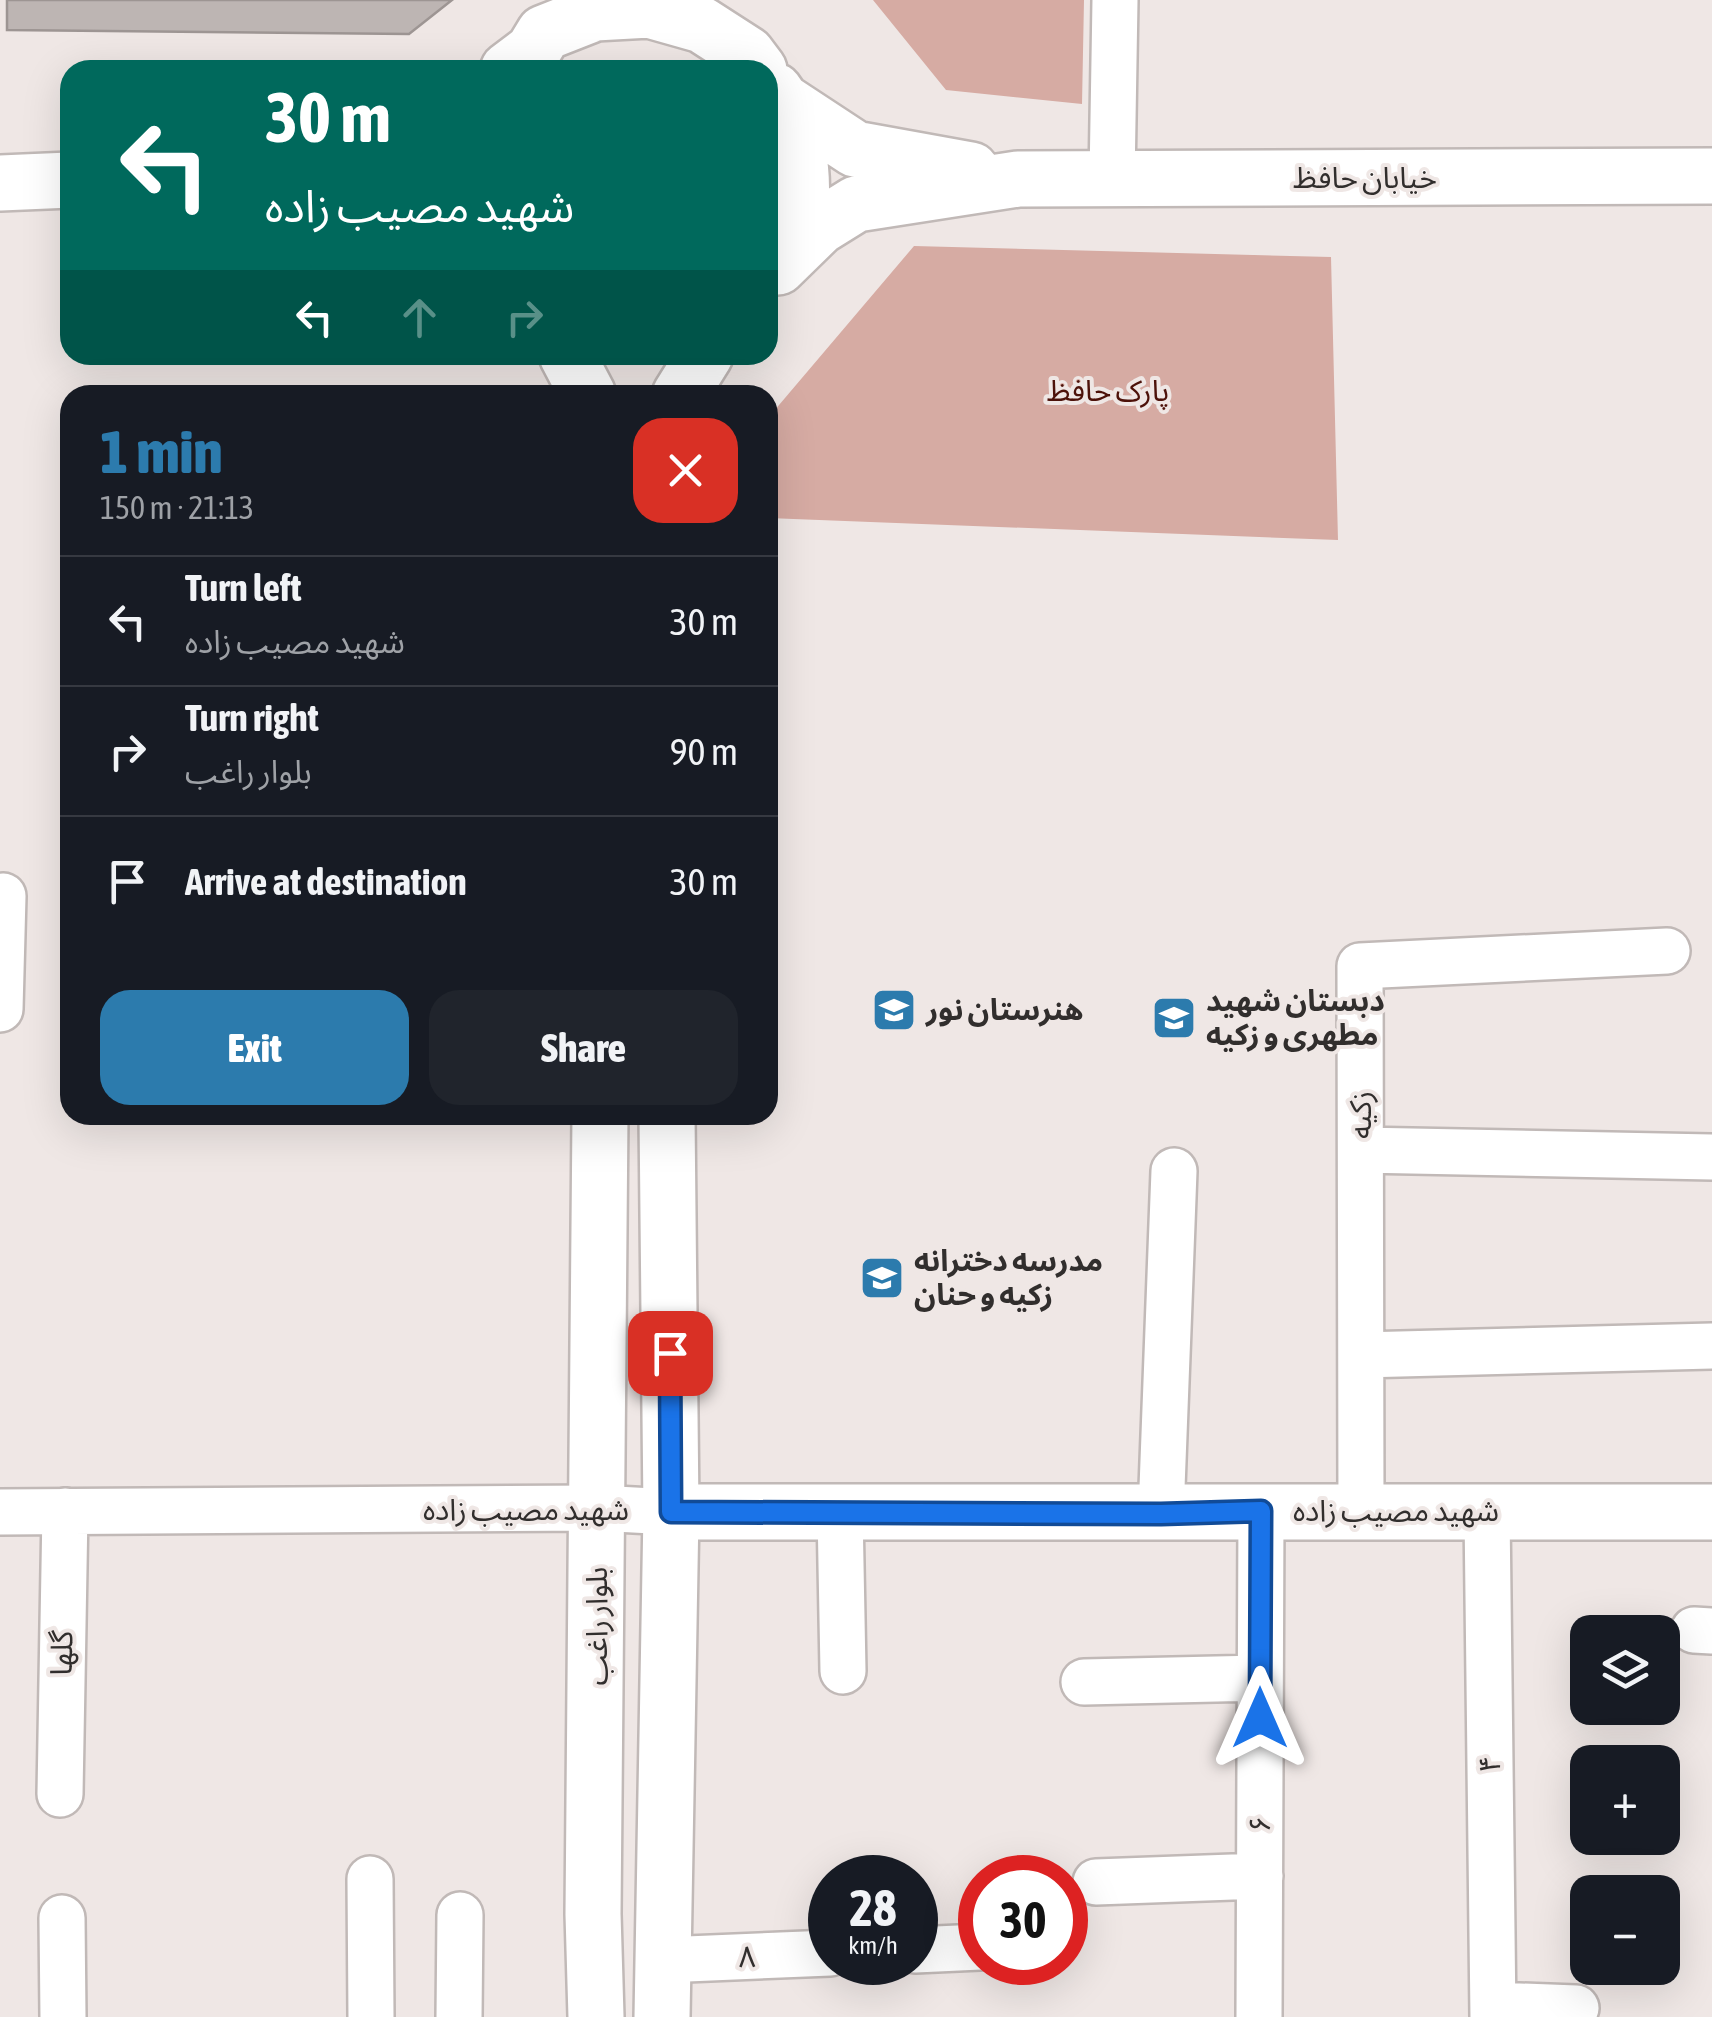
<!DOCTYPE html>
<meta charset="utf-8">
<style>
body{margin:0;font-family:"Asap Condensed","Noto Sans Arabic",sans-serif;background:#20242c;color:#f1f3f6;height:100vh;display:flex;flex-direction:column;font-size:38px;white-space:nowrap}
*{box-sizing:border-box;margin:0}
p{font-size:32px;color:#9ea1a6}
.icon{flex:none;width:55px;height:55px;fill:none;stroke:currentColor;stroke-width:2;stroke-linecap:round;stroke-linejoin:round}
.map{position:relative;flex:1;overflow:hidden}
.sheet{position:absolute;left:60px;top:385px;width:718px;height:740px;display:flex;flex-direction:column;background:#171b24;border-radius:30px;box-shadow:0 10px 40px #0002}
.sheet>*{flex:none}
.hud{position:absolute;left:60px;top:60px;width:718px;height:305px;border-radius:30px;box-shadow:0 10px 40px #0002;background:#00695c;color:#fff;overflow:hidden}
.fabs{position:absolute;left:1570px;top:1615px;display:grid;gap:20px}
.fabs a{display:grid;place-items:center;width:110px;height:110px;border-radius:20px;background:#171b24;box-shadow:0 10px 40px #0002;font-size:50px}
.speed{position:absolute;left:808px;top:1855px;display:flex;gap:20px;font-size:50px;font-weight:700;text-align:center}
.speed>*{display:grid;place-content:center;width:130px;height:130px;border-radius:50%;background:#171b24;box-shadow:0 10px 40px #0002;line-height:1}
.speed small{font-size:25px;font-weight:400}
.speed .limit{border:15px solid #d22;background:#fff;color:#111}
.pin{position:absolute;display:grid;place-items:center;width:85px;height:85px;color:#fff;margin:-42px;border-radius:20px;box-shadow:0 5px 15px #0006}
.me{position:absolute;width:110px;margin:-55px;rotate:0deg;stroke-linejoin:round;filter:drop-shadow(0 0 8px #0008)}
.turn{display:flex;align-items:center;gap:35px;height:210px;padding:0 40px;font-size:45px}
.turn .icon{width:130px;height:130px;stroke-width:2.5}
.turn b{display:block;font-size:70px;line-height:85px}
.lanes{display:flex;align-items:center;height:95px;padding:0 40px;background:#0003;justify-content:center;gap:50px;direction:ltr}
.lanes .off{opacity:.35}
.round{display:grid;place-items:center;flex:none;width:105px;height:105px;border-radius:30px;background:#20242c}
.summary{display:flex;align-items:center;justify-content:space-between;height:170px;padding:0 40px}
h1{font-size:60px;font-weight:800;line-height:75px;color:#2c7bad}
.primary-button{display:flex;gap:20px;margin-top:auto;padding:20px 40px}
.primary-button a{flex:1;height:115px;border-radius:30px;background:#2c7bad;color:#fff;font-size:40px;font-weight:800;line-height:115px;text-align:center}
.primary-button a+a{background:#20242c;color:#f1f3f6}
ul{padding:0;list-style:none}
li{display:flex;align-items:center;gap:30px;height:130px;padding:0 40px;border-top:2px solid #363941}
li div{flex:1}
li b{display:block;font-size:38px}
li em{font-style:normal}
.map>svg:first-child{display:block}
</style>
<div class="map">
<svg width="1712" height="2017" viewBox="0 0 1712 2017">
<rect width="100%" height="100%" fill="#efe7e5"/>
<!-- green -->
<path fill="#d6aba3" d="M873,0H1084L1082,104L946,90Z
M914,246L1331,257L1338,540L768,518V418Z"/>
<!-- building -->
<path fill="#bdb5b3" stroke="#9d9593" stroke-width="2.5" d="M7,0H452L409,34L7,30Z"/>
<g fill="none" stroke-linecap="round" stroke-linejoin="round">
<defs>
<path id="street" d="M1112,179L1115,0
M0,1009L3,896
M1361,1150L1712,1157
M1361,1355L1712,1346
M840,1511L843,1671
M0,1512L597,1508L671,1512
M1487,1512L1493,2017
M1361,1513L1360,966L1667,951
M1161,1514L1174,1171
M1694,1630L1712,1631
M1084,1682L1260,1678
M60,1794L65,1511
M370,1879L371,2017
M1096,1882L1260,1876
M62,1918L63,2017
M915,1950L980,1947
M663,1960L830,1953
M1493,2005L1576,2008
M459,2017L460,1915
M1259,2017L1261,1511"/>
<path id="secondary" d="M508,70L533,51L544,33L595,13L649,10L702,25L747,54L759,70
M775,91C797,120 806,179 799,214C795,232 785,250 779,266
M782,101L855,149L971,170
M0,183L70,180
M778,267L819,227L856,204L1018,179L1712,176
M567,355L588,395
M680,395L705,355
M671,1512H1712
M596,2017L593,1914L600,1115
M662,2017L671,1512L667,1115"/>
</defs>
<!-- street casing -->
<use href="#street" stroke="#c1b9b7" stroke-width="50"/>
<!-- secondary casing -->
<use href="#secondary" stroke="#c1b9b7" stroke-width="60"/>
<!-- street -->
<use href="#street" stroke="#fff" stroke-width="45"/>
<!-- secondary -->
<use href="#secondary" stroke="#fff" stroke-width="55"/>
</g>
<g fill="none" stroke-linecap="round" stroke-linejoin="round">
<defs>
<path id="route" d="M670,1353L671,1512L1161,1514L1261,1511L1260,1718"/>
</defs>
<!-- route casing -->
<use href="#route" stroke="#114b97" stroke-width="25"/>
<!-- route -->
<use href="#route" stroke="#1a73e8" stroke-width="18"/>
</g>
<!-- icons -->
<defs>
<symbol id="school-square" viewBox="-11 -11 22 22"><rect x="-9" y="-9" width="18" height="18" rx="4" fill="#2c7bad" stroke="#efe7e5"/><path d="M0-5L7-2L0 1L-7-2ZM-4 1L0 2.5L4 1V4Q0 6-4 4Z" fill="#fff"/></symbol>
</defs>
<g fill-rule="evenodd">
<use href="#school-square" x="869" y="985" width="50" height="50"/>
<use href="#school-square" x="1149" y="993" width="50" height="50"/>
<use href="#school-square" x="857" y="1253" width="50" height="50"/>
</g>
<g text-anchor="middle" stroke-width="8" stroke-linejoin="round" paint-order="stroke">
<!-- street labels -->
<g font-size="30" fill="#312e2d" stroke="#efe7e5">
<text x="1365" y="188">خیابان حافظ</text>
<text transform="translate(1361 1115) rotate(-90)" y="10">زکیه</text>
<text x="526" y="1520">شهید مصیب زاده</text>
<text x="1396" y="1521">شهید مصیب زاده</text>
<text transform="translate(597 1626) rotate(-90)" y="10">بلوار راغب</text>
<text transform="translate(62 1653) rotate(-89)" y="10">گلها</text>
<text transform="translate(1490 1764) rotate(-91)" y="10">۴</text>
<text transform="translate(1260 1824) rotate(-90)" y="10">۶</text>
<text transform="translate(747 1957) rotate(-2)" y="10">۸</text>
</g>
<!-- park labels -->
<g font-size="30" fill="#4d120a" stroke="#efe7e5">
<text x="1108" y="401">پارک حافظ</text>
</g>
<!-- poi labels -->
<g font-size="30" font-weight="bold" fill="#312e2d" stroke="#efe7e5" text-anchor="start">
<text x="1206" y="1011">دبستان شهید<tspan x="1206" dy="34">مطهری و زکیه</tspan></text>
<text x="926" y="1020">هنرستان نور</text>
<text x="914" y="1271">مدرسه دخترانه<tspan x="914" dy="34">زکیه و حنان</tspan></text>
</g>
</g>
</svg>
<div class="fabs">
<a><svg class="icon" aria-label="layers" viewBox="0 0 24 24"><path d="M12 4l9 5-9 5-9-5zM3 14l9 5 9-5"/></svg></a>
<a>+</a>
<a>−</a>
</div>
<div class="speed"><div>28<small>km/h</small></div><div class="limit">30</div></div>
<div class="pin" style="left:670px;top:1353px;background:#d93025"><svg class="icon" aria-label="arrive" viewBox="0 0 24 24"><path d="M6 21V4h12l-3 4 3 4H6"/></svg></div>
<svg class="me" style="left:1260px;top:1718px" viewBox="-20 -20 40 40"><path d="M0-17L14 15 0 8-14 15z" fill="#1a73e8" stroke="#fff" stroke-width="4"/></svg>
<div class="hud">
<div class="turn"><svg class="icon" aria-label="left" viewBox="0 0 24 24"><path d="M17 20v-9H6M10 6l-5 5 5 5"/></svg><div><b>30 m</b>شهید مصیب زاده</div></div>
<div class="lanes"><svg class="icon" aria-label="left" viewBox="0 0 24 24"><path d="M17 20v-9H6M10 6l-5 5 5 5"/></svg><svg class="icon off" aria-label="ahead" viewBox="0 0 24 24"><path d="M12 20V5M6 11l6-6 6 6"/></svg><svg class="icon off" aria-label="right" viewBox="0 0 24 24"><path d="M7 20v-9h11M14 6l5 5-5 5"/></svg></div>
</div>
<section class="sheet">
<div class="summary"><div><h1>1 min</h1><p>150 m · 21:13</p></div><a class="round" style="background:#d93025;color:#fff"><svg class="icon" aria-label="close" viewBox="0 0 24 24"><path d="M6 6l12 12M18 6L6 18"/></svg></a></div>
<ul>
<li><svg class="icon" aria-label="left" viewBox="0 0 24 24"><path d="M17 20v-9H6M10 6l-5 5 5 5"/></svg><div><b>Turn left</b><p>شهید مصیب زاده</p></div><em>30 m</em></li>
<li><svg class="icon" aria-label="right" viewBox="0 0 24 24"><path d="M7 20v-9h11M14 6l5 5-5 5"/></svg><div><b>Turn right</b><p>بلوار راغب</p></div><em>90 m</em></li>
<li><svg class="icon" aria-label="arrive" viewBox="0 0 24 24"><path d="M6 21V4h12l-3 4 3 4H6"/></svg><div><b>Arrive at destination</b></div><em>30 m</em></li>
</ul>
<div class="primary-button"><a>Exit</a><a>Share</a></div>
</section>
</div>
